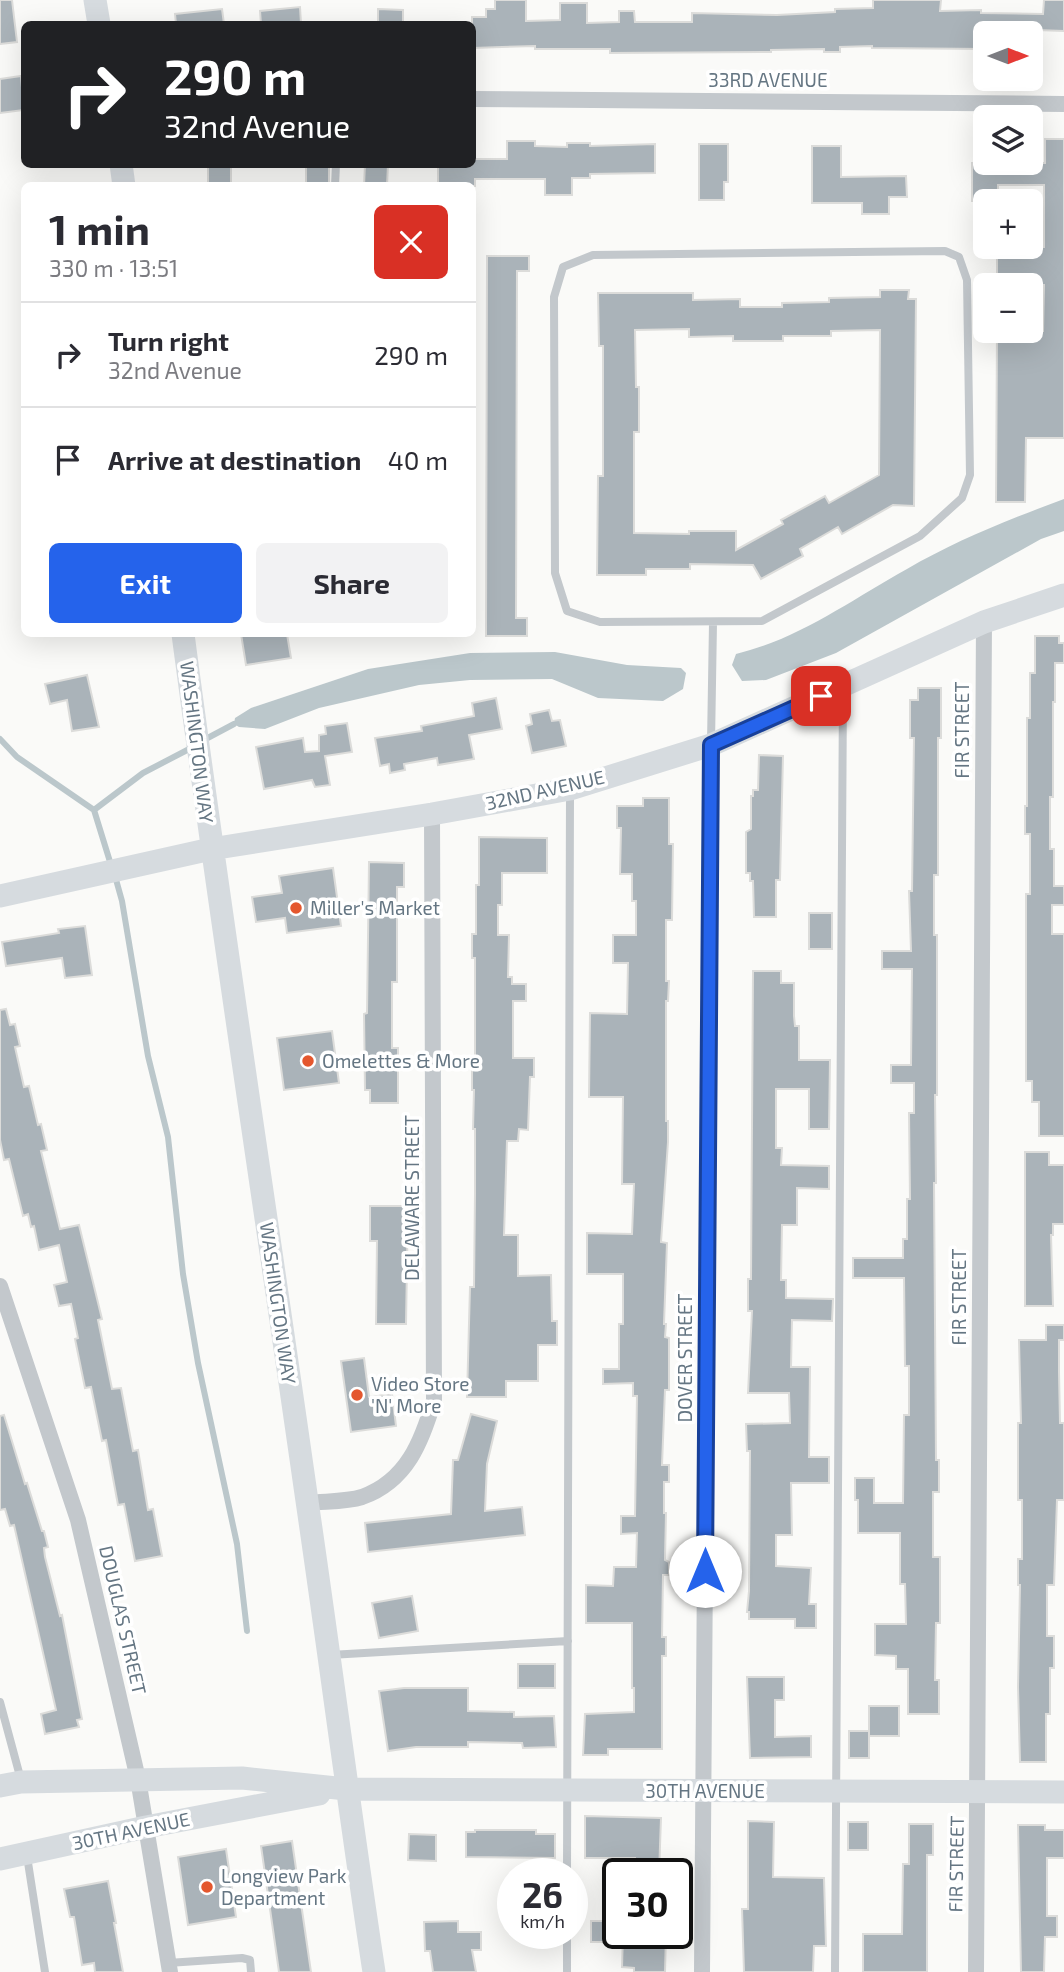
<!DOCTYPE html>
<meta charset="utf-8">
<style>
body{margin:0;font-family:"Exo 2",sans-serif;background:#f2f2f3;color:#2b2b33;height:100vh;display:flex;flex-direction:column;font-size:26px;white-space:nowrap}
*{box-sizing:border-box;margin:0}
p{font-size:23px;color:#7c7c81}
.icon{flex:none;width:38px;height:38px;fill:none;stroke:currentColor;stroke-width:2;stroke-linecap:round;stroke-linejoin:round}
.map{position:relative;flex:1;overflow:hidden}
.sheet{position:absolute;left:21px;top:182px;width:455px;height:455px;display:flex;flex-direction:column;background:#fff;border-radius:10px;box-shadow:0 7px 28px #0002}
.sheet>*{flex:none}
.top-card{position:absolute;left:21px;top:21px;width:455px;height:147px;border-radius:10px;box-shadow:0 7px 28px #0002;background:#202124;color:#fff;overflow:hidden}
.needle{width:46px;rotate:90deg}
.tools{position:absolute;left:973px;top:21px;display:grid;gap:14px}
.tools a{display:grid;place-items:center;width:70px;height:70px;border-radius:10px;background:#fff;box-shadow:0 7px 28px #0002;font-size:35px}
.speed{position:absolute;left:497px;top:1858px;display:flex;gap:14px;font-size:35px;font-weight:700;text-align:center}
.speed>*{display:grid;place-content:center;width:91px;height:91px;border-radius:50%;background:#fff;box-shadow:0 7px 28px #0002;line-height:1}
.speed small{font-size:18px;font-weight:400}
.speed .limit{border:4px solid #111;border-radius:10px;background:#fff;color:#111}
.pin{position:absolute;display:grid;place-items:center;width:60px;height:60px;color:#fff;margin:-30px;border-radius:14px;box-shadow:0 4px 10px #0006}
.me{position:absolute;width:77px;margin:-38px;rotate:0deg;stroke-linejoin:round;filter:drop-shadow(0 0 5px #0008)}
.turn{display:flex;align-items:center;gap:24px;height:147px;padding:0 28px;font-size:32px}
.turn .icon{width:91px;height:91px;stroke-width:2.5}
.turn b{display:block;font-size:49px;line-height:60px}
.round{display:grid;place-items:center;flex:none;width:74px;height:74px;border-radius:10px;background:#f2f2f3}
.head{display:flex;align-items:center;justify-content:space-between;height:119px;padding:0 28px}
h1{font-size:42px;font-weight:700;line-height:52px}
.action{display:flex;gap:14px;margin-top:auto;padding:14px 28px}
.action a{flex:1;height:80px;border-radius:10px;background:#2563eb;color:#fff;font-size:28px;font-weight:700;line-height:80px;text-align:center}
.action a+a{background:#f2f2f3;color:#2b2b33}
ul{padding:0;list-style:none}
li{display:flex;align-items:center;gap:21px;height:105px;padding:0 28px;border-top:2px solid #e1e1e2}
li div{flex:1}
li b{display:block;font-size:26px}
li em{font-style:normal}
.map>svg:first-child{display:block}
</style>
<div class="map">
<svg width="1064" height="1972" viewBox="0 0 1064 1972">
<rect width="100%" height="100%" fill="#fafaf8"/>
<!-- water -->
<path fill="#bbc7cb" d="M1064,499V531L1041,539L836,653L766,680L742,681L732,665L736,654C799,639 851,600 907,569C957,540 1010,519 1064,499Z
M555,652L627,665L681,668L686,673L683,689L663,701L598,698L552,679L470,680L419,685L319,708L265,729L239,727L234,724L235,718L251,708L368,669L470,653Z"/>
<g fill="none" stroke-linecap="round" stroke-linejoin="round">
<!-- stream -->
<path stroke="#bbc7cb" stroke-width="6" d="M0,739L17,757L94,810L111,865
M202,741L234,724
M94,810L143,773L193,747
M115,876L122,901L148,1056L168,1137L183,1274L198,1363L237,1544L247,1631"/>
</g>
<!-- building -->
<path fill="#aab3b9" stroke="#dcdcda" stroke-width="2" fill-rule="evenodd" d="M0,0H12L17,42L0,44Z
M495,0H526V21L560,20V3H587V23L619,22V11H634L635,22H692V13L777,15L835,12V9L873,8V0H941L940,11L981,10V13L1043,14L1044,0H1064V31L1037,30V33H985V49L872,48V46L840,47V52H824V49L771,50V52L610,53V49H535V46L472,48V17H486V9H495Z
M300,7L301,24H261L260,11Z
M222,9L224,24H176L175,14Z
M378,9L403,10V24H378Z
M21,76L24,110L0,113V79Z
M1045,139H1064V438H1026L1025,502H996L997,331H1043L1044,285H997V247H1044V185H998V201H972V163H1045Z
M507,141H535V146L567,147V143H590V146L655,144V173L590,174V178H572V195H545V179H475V186H438V164H472V159H507Z
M699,144H728V182H724V200H699Z
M812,146H841V177L906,176L907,197H889V214H862V203H812Z
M208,164H231V186H208Z
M306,164H329V184L306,185Z
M365,164H388L387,186H364Z
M487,256H529V271H517L516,618H527V636H486Z
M880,290H909L908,299H916L914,506L893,505L842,534L838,527L800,549L803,556L761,579L753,565L690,564V569H646V575H597L598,476H603V346H599L598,293H693V300L740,299V307H782V303L829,302V298L880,297ZM689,329V337L733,336V341H783V336H831V331L880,330L879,475L829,503L825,496L781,520L783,524L736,550V531H689V534L634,533V432H639V387H636L635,330Z
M241,634H287L291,658L246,665Z
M1035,636H1059V643H1064V663H1055V702H1053V797H1050V849H1054V886H1064V905H1052V934H1064V1136H1039V1102H1032V1081H1026V894H1030V834H1025V806H1027V718H1030V673H1035Z
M87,675L99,727L72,731L67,700L50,704L45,684Z
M918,688H941V738H938V875H934V935H937V1095H935L936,1183H934L936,1460H939V1492H933V1557H940V1623H936L935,1680H939V1714H908V1669H896V1656L875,1655V1624H906L905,1584H900V1533H858V1500H855V1478H874V1503H903L904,1415H909V1366H905L904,1278H853V1258H903V1239H907V1199H910L909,1113H914V1083H891V1065H911L912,969H882V951H911L909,891H912L914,738H910V700H918Z
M496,698L502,729L469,735L474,759L438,765L437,758L404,764L405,770L390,773L389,764L380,766L375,738L422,731L421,726L474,716L472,703Z
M549,710L552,721L560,720L566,746L532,753L526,726L532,724L530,714Z
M347,723L352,752L325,756L330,785L315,787L312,780L264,789L256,747L303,738L305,752L319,751V735L326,734L325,726Z
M759,755L783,756L780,880H776V917H754L753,881H750V873H746V832L751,829V796H753V790H758Z
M643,798H669V844H673L672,920H666V981H669L668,1001H666V1121H668V1142L661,1242L667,1243L664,1324H666L665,1337L669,1338V1390H665L662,1465H669V1482H664V1513H666L665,1560L669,1562V1575H663L662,1637H666V1656H662V1749H608V1755H583L585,1714L634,1712V1688H632V1623H586V1585L613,1586L614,1567H636L637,1533L621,1534V1516H635L637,1396H633V1383L603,1384V1369H619V1324H623V1274H587V1233L632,1234L634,1184H622L623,1097H589L590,1013L627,1014L628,963H613V935H636V901H632V874H620L621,828H617V806H643Z
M479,837L547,838V873H502V905H498V935H509L508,977H512V984H526V1001H513V1058H534V1077H530L528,1130L519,1129L518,1141H507L504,1235H518V1276L551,1275L552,1321H557V1345H538V1381H506V1397H467L470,1287H474L475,1193V1129H473L474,1090H472V1065H475V958H472V934H476V885H479Z
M369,862L404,863V887H397V982H392V1048H398V1103H370V1090H365L364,1014L367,1013Z
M333,868L341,926L287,933L285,918L256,922L252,897L282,893L279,876Z
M809,913H832V949H809Z
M85,926L92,975L65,978L62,958L6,966L2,942L59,933L58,929Z
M753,971H781V983H794V1016L795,1026H799V1060H830L829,1129H809V1089H776V1148H782L781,1165L829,1166V1189L797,1188V1225H782L781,1280H786V1298L833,1299L832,1321L792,1320L791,1367H810L809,1457H829V1483H791L792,1535H776V1566L811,1568L809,1604H816V1628H795V1619H749V1612H747L749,1591L750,1451H747L746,1424L790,1423L789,1393H748L752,1311H748V1279H751Z
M6,1009L10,1025L15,1024L20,1046L15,1047L24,1087L29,1086L38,1125L41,1124L47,1150L41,1151L60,1229L79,1225L102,1319L98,1320L112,1389L121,1388L133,1451L138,1450L148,1510L153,1509L162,1556L135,1561L124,1504L118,1505L106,1440L102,1441L91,1387L85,1388L75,1339L78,1338L71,1304L59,1306L54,1285L67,1282L59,1245L39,1250L34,1226L31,1227L28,1214L23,1216L9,1159L4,1160L0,1140V1010Z
M332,1031L339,1083L284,1090L277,1038Z
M1025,1152H1049V1165H1064V1224H1053V1235H1051L1053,1306H1025Z
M370,1206H408L406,1324H376L377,1241H370Z
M1046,1325H1064V1340H1059V1372L1060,1423H1064V1500H1057L1054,1585H1047V1636H1054V1668H1050V1714H1046V1762H1020L1018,1687L1020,1585H1018V1559H1022V1500H1018V1423H1021L1019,1340H1046Z
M364,1358L369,1397L392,1394L396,1426L351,1432L341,1361Z
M471,1414L497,1421L487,1464L485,1511L522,1507L525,1535L368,1552L365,1523L451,1514L453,1460H458Z
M4,1415L25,1484L27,1483L42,1531H44L48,1547L44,1548L45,1557L60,1616L62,1615L82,1719L77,1720L79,1727L45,1734L41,1714L56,1710L14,1525L10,1526L5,1509L0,1510V1416Z
M412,1596L418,1631L379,1638L372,1603Z
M518,1664H555V1688H518Z
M747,1677H784V1700H775V1737L811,1736V1757L750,1758Z
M404,1688H468V1711L514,1712V1717L554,1716L556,1747L523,1748L522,1743L468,1742V1747H416L388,1751L379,1691Z
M869,1706H899V1736H869Z
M849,1731H869V1758H849Z
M585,1816L661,1818L659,1874H634L635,1858H585Z
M748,1821L774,1822L773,1877L824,1878L826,1946H814L813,1972H744L742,1909H748Z
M848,1822H868V1850H848Z
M909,1824H933V1855H927V1972H863V1934H902L903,1864H909Z
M1018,1825H1045V1830H1064V1858H1047V1916H1057V1937H1045L1044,1972H1021Z
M475,1830H536V1834H555V1858L466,1857V1832H475Z
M409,1834L436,1835V1861L408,1860Z
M292,1841L311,1972H279L261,1846Z
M226,1849L236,1917L188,1925L178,1857Z
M108,1881L116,1923H114L123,1972H95L94,1963L82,1965L74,1917H70L64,1889Z
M458,1921V1932H481V1950H472L476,1972H433L430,1951H425L424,1922Z
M591,1921H616V1942H591Z
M623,1934H666L665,1972H634V1968L622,1967Z"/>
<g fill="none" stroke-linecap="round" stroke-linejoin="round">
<!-- lane -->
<path stroke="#c3c8cc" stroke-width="8" d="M335,186L336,164
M945,251L959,257L967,280L970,475L962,498L920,536L762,621L600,622L567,611L555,573L554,297L563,267L593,255Z
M711,743L713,623
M330,1655L568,1641
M0,1702L21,1780
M27,1856L45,1972
M567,1874L570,791
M168,1963L242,1958L250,1960L251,1972
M567,1972V1934
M835,1972L843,689"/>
<!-- street -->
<path stroke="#c3c8cc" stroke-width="16" d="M472,99L1064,104
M0,1286L78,1520L138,1779L170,1972
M308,1503C325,1501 346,1502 362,1497C407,1481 422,1441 434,1400L432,814
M702,1972L711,745
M976,1972L984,622"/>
<!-- secondary -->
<path stroke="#d6dbdf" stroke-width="23" d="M95,0L99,24
M121,164L124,186
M183,634C221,923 266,1212 307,1501C330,1658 350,1815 374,1972
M0,896L211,849L432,814L570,789L711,745L984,622L1064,595
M0,1786L21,1782L242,1778L346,1789L1064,1792
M0,1859L146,1827L319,1794"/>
</g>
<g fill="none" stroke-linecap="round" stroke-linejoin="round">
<defs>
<path id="route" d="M705,1571L711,745L821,696"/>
</defs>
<!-- route casing -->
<use href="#route" stroke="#184099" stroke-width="18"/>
<!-- route -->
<use href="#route" stroke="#2563eb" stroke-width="12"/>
</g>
<!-- markers -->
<g fill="#e4572e" stroke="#fff" stroke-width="2.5">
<circle cx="296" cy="908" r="7"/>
<circle cx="308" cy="1061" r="7"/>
<circle cx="357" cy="1395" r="7"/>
<circle cx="207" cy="1887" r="7"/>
</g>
<g text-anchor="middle" stroke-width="7" stroke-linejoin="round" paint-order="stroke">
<!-- street labels -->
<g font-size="19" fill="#657683" stroke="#fff">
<text x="768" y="87">33RD AVENUE</text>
<text transform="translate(962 730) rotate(-90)" y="7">FIR STREET</text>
<text transform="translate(197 742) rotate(83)" y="7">WASHINGTON WAY</text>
<text transform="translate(545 790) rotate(-13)" y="7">32ND AVENUE</text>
<text transform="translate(412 1198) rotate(-90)" y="7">DELAWARE STREET</text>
<text transform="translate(959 1297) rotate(-90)" y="7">FIR STREET</text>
<text transform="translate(278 1303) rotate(82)" y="7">WASHINGTON WAY</text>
<text transform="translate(685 1358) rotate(-90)" y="7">DOVER STREET</text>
<text transform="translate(123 1620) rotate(77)" y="7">DOUGLAS STREET</text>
<text x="705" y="1798">30TH AVENUE</text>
<text transform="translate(131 1831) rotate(-12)" y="7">30TH AVENUE</text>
<text transform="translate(956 1864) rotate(-89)" y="7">FIR STREET</text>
</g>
<!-- poi labels -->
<g font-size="19" fill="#657683" stroke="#fff" text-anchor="start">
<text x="310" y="915">Miller's Market</text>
<text x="322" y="1068">Omelettes &amp; More</text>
<text x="371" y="1391">Video Store<tspan x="371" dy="22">'N' More</tspan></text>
<text x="221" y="1883">Longview Park<tspan x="221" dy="22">Department</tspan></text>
</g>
</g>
</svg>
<div class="tools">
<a><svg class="needle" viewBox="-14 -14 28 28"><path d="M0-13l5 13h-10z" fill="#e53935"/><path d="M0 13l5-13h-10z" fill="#7c7c81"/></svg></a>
<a><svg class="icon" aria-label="layers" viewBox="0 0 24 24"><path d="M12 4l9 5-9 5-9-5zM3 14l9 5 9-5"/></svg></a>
<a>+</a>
<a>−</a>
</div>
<div class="speed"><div>26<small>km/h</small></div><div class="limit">30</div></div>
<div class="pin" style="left:821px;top:696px;background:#d93025"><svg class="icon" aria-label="arrive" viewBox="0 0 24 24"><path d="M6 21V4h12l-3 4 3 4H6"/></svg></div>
<svg class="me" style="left:705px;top:1571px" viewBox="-20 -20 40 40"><circle r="19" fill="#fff"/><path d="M0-13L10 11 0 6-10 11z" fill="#2563eb"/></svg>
<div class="top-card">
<div class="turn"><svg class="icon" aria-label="right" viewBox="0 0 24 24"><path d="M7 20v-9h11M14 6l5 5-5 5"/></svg><div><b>290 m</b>32nd Avenue</div></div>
</div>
<section class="sheet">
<div class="head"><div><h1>1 min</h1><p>330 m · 13:51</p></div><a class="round" style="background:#d93025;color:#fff"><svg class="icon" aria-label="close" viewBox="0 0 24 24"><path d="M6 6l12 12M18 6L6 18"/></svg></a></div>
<ul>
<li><svg class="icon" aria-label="right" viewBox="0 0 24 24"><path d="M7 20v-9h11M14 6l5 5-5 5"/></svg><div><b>Turn right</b><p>32nd Avenue</p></div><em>290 m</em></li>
<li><svg class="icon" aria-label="arrive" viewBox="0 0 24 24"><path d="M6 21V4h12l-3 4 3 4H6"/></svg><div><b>Arrive at destination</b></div><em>40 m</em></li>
</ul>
<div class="action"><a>Exit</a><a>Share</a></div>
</section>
</div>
